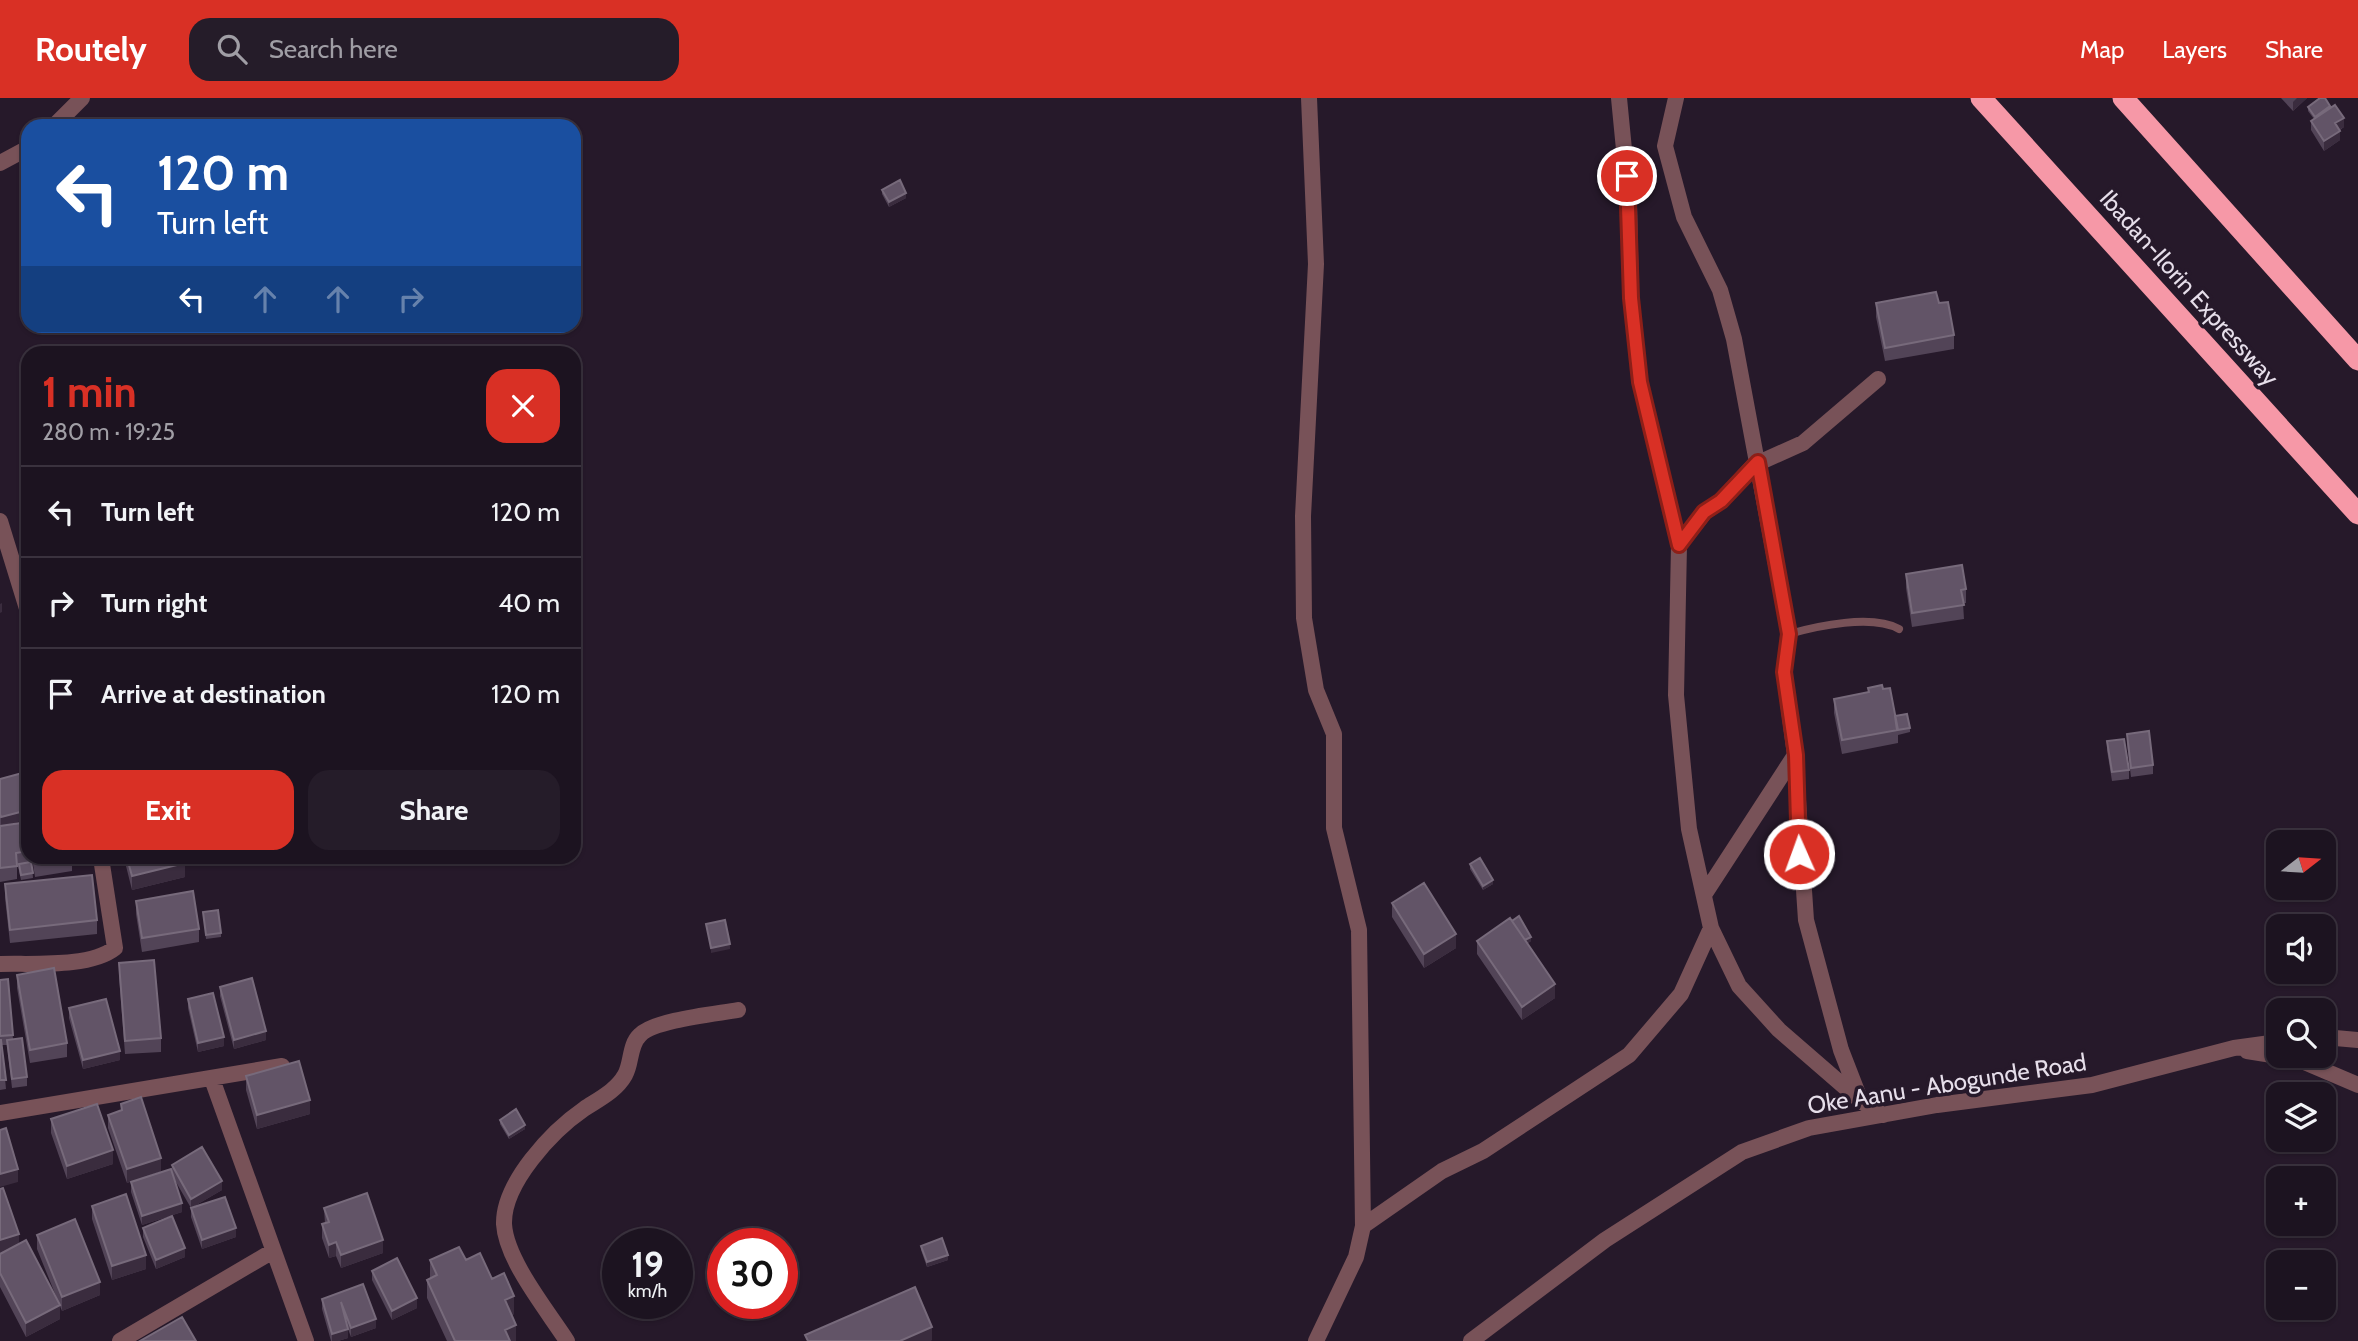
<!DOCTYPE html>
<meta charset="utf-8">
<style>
body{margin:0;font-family:Cabin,sans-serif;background:#251c29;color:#f1f3f6;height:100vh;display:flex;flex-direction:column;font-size:26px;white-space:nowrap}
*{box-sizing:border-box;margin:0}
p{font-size:23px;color:#a09ea5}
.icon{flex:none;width:38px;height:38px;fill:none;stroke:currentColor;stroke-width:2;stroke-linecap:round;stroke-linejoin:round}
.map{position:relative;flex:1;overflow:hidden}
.sheet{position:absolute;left:21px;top:248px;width:560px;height:518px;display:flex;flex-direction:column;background:#1c1320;border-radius:21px;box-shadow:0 2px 5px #0004,0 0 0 2px #3a323e}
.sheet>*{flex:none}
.guide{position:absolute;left:21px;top:21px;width:560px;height:214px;border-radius:21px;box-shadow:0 2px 5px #0004,0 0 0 2px #3a323e;background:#1a4fa0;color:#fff;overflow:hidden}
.needle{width:46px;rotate:73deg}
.buttons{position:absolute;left:2266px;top:732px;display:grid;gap:14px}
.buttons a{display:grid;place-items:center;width:70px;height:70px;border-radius:14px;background:#1c1320;box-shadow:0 2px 5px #0004,0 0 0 2px #3a323e;font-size:35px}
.speed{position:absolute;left:602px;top:1130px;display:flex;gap:14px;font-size:35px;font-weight:700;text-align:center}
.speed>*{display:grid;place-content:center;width:91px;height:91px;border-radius:50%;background:#1c1320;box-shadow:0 2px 5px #0004,0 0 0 2px #3a323e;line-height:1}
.speed small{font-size:18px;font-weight:400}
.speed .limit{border:10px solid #d22;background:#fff;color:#111}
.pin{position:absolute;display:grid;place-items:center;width:60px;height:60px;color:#fff;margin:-30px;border:4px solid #fff;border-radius:50%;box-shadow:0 2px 7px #0007}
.me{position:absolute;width:77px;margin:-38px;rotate:358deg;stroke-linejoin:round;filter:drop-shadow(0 0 5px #0008)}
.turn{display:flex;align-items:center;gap:24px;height:147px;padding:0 21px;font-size:32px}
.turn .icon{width:91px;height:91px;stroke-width:2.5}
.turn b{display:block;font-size:49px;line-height:60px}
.lanes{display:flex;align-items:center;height:66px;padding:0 21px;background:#0003;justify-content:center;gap:35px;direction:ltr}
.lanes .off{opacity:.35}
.round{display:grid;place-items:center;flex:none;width:74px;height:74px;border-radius:21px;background:#251c29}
.head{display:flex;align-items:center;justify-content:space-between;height:119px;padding:0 21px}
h1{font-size:42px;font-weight:700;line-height:52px;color:#d93025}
.action{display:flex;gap:14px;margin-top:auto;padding:14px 21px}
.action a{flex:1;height:80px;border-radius:21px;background:#d93025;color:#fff;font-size:28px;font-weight:700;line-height:80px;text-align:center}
.action a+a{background:#251c29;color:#f1f3f6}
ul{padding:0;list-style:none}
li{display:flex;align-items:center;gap:21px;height:91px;padding:0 21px;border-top:2px solid #3a323e}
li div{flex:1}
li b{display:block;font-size:26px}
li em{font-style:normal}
header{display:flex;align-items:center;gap:42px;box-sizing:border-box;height:98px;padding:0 35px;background:#d93025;color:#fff}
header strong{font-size:33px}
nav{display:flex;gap:38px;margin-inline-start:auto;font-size:24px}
.search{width:490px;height:63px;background:#251c29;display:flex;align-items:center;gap:18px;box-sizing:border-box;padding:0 24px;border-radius:21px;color:#a09ea5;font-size:26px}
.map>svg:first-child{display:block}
</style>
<header>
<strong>Routely</strong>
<div class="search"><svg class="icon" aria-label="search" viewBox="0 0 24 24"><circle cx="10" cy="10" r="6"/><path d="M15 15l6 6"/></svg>Search here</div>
<nav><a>Map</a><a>Layers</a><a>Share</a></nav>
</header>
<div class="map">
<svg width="2358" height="1243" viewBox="0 0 2358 1243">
<rect width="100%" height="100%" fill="#26192a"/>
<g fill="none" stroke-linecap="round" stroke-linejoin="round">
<!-- lane -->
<path stroke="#785258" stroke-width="8" d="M1789,536C1817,528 1872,516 1899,531"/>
<!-- street -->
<path stroke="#785258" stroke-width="16" d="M1309,0L1316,166L1303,418L1304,520L1316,592L1334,636V730L1359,832L1363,1128L1356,1159L1316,1243
M1619,0L1629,103L1631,200L1640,284L1679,447L1676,597L1689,731L1711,830L1739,888L1779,932L1862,1004L1883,1017
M1676,0L1665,48L1684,119L1720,192L1734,241L1789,536L1784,574L1795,657L1806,822L1841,952L1860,1001
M54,28L82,0
M0,65L28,50
M0,423L28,514
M1679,447L1705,414L1721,403L1754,367L1803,345L1878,281
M1704,797L1795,657
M0,866C32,865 90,870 115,850L101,760
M2324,939L2358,942
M2247,953L2297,961L2358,987
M212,981L306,1243
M0,1015L282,968
M1363,1128L1442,1073L1483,1053L1629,957L1681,896L1711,830
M120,1243L273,1153
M567,1243C547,1212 506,1162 504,1126C503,1085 552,1033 584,1011C599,1001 616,993 625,977C632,965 629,947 640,937C654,922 716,916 738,912
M1471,1243L1605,1142L1742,1054L1809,1030L1937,1007L2092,987L2234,950L2278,944"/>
<!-- highway -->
<path stroke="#f698a7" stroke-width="21" d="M1981,0L2358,416
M2123,0L2358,262"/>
</g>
<!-- wall -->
<path fill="#524457" d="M2281,0H2307L2293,13Z
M2308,9L2330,10L2344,29L2340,32V42L2324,53L2311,32V23L2314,21L2308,13Z
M882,92L906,100L889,109L882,96Z
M1876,205H1939L1954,237V251L1885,263L1876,219Z
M1906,476L1966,491V505H1963L1964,521L1912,529L1906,490Z
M1868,590L1883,591L1895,618L1910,630V634L1898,637V645L1842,656L1834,615V601L1868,594Z
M2127,636L2153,667V676L2131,679L2127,646Z
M2107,643L2129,672V681L2112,683L2107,652Z
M0,681L7,727L28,724V760H72V773L35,779L33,766H32L33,780L21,782L18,768H17V781L0,784Z
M124,760H183L185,779L132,792Z
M1470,766L1493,786L1483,792L1470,771Z
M5,786L97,822V836L10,845L5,800Z
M136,803L199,831V844L142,854L136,816Z
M1392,805L1456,850L1424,870L1392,819Z
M203,814L221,835V839L206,841Z
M1477,843H1531L1527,846L1555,900L1522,922L1477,856Z
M119,865L161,940V954L125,956L119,878Z
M17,877L67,945V959L30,965L17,890Z
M8,881L13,941L27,979V988L12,990L7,947H2L6,991L0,992V882Z
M220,889L266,942L234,951L220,898Z
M188,901L224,948L198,954L188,910Z
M69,910L120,962L83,971L69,920Z
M246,978L310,1016L257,1031L246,992Z
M121,1006L161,1073L127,1085L108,1030V1017L121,1012Z
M51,1021L113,1066L67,1081L51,1035Z
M500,1022L525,1031L509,1041L500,1026Z
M172,1067L222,1092L191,1110L173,1079L182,1114L142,1127L131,1094V1084L172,1074Z
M92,1108L146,1171L112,1182L92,1121Z
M191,1110L236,1139L202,1151L191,1119Z
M324,1110L383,1155L341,1170L336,1158L329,1160L322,1140V1126H325Z
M143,1130L185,1159L156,1171L143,1139Z
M37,1137L100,1197L62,1213L37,1151Z
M19,1146L60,1221L26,1239L0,1189V1156Z
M921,1148L948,1162L927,1169L921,1152Z
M430,1162H466L492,1181L514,1216L512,1217L516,1243H447L427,1200V1182L430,1180Z
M372,1173L417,1210L392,1222L372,1182Z
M363,1186L376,1230L351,1239L348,1231V1240L338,1243H331L322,1211V1201Z"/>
<!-- shaded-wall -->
<path fill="#3a2c3e" d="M2297,0H2307L2293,13V4Z
M2344,20V29L2335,34V25Z
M2340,33V42L2324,53V43Z
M906,95V100L889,109V104Z
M2,505V514L0,515V506Z
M28,712V721L1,729V719Z
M185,765V779L132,792V778Z
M1493,782V786L1483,792V788Z
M1456,836V850L1424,870V856Z
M1531,839V843L1522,849V844Z
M730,846V851L711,855V850Z
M1555,886V900L1522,922V909Z
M266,933V942L234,951V942Z
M224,939V948L198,954V945Z
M120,953V962L83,971V962Z
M310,1002V1016L257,1031V1017Z
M525,1027V1031L509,1041V1037Z
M113,1052V1066L67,1081V1068Z
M161,1060V1073L127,1085V1071Z
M18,1071V1084L0,1089V1076Z
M222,1083V1092L191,1110V1101Z
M182,1105V1114L142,1127V1118Z
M236,1130V1139L202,1151V1142Z
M19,1136V1149L0,1156V1142Z
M383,1142V1155L341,1170V1157Z
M336,1144V1158L329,1160V1147Z
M185,1150V1159L156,1171V1162Z
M146,1157V1171L112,1182V1168Z
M948,1157V1162L927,1169V1164Z
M100,1184V1197L62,1213V1199Z
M514,1198V1216L505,1219V1202Z
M417,1200V1210L392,1222V1213Z
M60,1207V1221L26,1239V1225Z
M376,1221V1230L351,1239V1230Z
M516,1227V1243H505V1232Z
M932,1229V1242L931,1243H900Z
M348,1231V1240L338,1243H332V1236Z"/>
<!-- building -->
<path fill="#625467" stroke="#776a7b" stroke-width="2" d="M2320,0H2325L2330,8L2315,19L2308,9Z
M2335,7L2344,20L2335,25L2340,33L2324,43L2311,23Z
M900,82L906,95L889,104L882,92Z
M1936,194L1939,205L1948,204L1954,237L1885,250L1876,205Z
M1962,467L1966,491L1961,492L1964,507L1912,515L1906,476Z
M1882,587L1883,591L1890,590L1898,632L1842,642L1834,601L1869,594L1868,590Z
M1907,616L1910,630L1897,632L1895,618Z
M2149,633L2153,667L2131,670L2127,636Z
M2124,641L2129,672L2112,674L2107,643Z
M26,674L28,683V712L1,719L0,716V681Z
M28,724V753L16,755L17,768L0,770V728Z
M34,760H72L35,765Z
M127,760H183L185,765L132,778Z
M1480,760L1493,782L1483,788L1470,766Z
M31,764L33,775L21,777L19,766Z
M92,777L97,822L10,832L5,786Z
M1424,785L1456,836L1424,856L1392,805Z
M193,793L199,831L142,840L136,803Z
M218,812L221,835L206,837L203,814Z
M1519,818L1531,839L1525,842L1512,823Z
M1510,820L1555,886L1522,909L1477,843Z
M725,822L730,846L711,850L706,826Z
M154,862L161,940L125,943L119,865Z
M54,870L67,945L30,952L17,877Z
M252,880L266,933L234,942L220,889Z
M8,881L13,937L0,938V882Z
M213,895L224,939L198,945L188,901Z
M106,901L120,953L83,962L69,910Z
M22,940L27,979L12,981L7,942Z
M0,942H1L6,982H0Z
M299,963L310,1002L257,1017L246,978Z
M141,999L161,1060L127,1071L108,1017L122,1012L121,1006Z
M97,1006L113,1052L67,1068L51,1021Z
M516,1011L525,1027L509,1037L500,1022Z
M6,1030L18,1071L0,1076V1032Z
M202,1049L222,1083L191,1101L172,1067Z
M171,1071L182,1105L142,1118L131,1084Z
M3,1090L19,1136L0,1142V1091Z
M367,1095L383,1142L341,1157L336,1144L329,1147L322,1126L329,1124L324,1110Z
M126,1096L146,1157L112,1168L92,1108Z
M225,1099L236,1130L202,1142L191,1110Z
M172,1118L185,1150L156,1162L143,1130Z
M75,1121L100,1184L62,1199L37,1137Z
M942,1140L948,1157L927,1164L921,1148Z
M26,1142L60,1207L26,1225L0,1175V1156Z
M459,1149L466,1162L480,1155L492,1181L504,1175L514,1198L505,1202L516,1227L505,1232L510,1243H455L427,1182L437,1177L430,1162Z
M397,1160L417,1200L392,1213L372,1173Z
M363,1186L376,1221L351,1230L341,1204L348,1231L332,1236L322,1201Z
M915,1189L932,1229L900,1243H808L805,1237Z
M182,1219L196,1243H140Z"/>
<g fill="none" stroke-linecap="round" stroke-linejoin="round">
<defs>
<path id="route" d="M1627,78L1631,200L1640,284L1679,447L1704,414L1721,403L1758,364L1789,536L1784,574L1796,657L1799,756"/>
</defs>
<!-- route casing -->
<use href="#route" stroke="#8d1f18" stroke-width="18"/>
<!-- route -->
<use href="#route" stroke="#d93025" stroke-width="12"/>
</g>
<g text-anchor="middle" stroke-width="7" stroke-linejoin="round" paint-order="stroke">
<!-- street labels -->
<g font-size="24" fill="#e6deea" stroke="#26192a">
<text transform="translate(2189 190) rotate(48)" y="8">Ibadan-Ilorin Expressway</text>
<text transform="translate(1947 986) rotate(-9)" y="8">Oke Aanu - Abogunde Road</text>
</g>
</g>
</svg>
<div class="buttons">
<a><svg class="needle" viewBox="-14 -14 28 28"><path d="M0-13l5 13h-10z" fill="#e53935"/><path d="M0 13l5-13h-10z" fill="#a09ea5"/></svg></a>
<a><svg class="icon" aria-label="sound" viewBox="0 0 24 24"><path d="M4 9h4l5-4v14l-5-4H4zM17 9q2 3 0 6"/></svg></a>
<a><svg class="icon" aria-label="search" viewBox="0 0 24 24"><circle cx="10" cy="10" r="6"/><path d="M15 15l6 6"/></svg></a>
<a><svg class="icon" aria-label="layers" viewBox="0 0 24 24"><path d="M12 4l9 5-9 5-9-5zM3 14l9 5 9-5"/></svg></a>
<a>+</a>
<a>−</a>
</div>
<div class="speed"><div>19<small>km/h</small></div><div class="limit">30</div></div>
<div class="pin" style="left:1627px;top:78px;background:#d93025"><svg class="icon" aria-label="arrive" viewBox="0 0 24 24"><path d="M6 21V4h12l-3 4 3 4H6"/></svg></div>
<svg class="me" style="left:1799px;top:756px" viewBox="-20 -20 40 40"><circle r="17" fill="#d93025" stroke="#fff" stroke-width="3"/><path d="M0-11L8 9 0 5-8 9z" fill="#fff"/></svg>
<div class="guide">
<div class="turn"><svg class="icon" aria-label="left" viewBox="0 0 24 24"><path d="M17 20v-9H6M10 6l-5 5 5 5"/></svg><div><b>120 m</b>Turn left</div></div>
<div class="lanes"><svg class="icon" aria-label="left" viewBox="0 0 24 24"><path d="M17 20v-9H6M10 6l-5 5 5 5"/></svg><svg class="icon off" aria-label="ahead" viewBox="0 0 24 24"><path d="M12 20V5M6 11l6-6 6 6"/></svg><svg class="icon off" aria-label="ahead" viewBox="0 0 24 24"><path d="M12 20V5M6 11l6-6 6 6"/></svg><svg class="icon off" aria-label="right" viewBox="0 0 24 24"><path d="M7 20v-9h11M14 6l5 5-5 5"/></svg></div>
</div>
<section class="sheet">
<div class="head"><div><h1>1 min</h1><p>280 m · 19:25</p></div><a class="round" style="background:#d93025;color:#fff"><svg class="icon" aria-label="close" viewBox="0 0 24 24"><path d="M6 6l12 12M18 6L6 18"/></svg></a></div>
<ul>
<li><svg class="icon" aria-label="left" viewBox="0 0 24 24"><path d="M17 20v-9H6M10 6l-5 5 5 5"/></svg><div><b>Turn left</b></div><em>120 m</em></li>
<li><svg class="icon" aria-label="right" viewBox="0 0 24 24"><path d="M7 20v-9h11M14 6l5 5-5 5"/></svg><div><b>Turn right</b></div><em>40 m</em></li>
<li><svg class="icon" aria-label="arrive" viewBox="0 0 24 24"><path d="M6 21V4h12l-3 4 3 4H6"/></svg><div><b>Arrive at destination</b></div><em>120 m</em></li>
</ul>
<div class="action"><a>Exit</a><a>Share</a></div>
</section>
</div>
